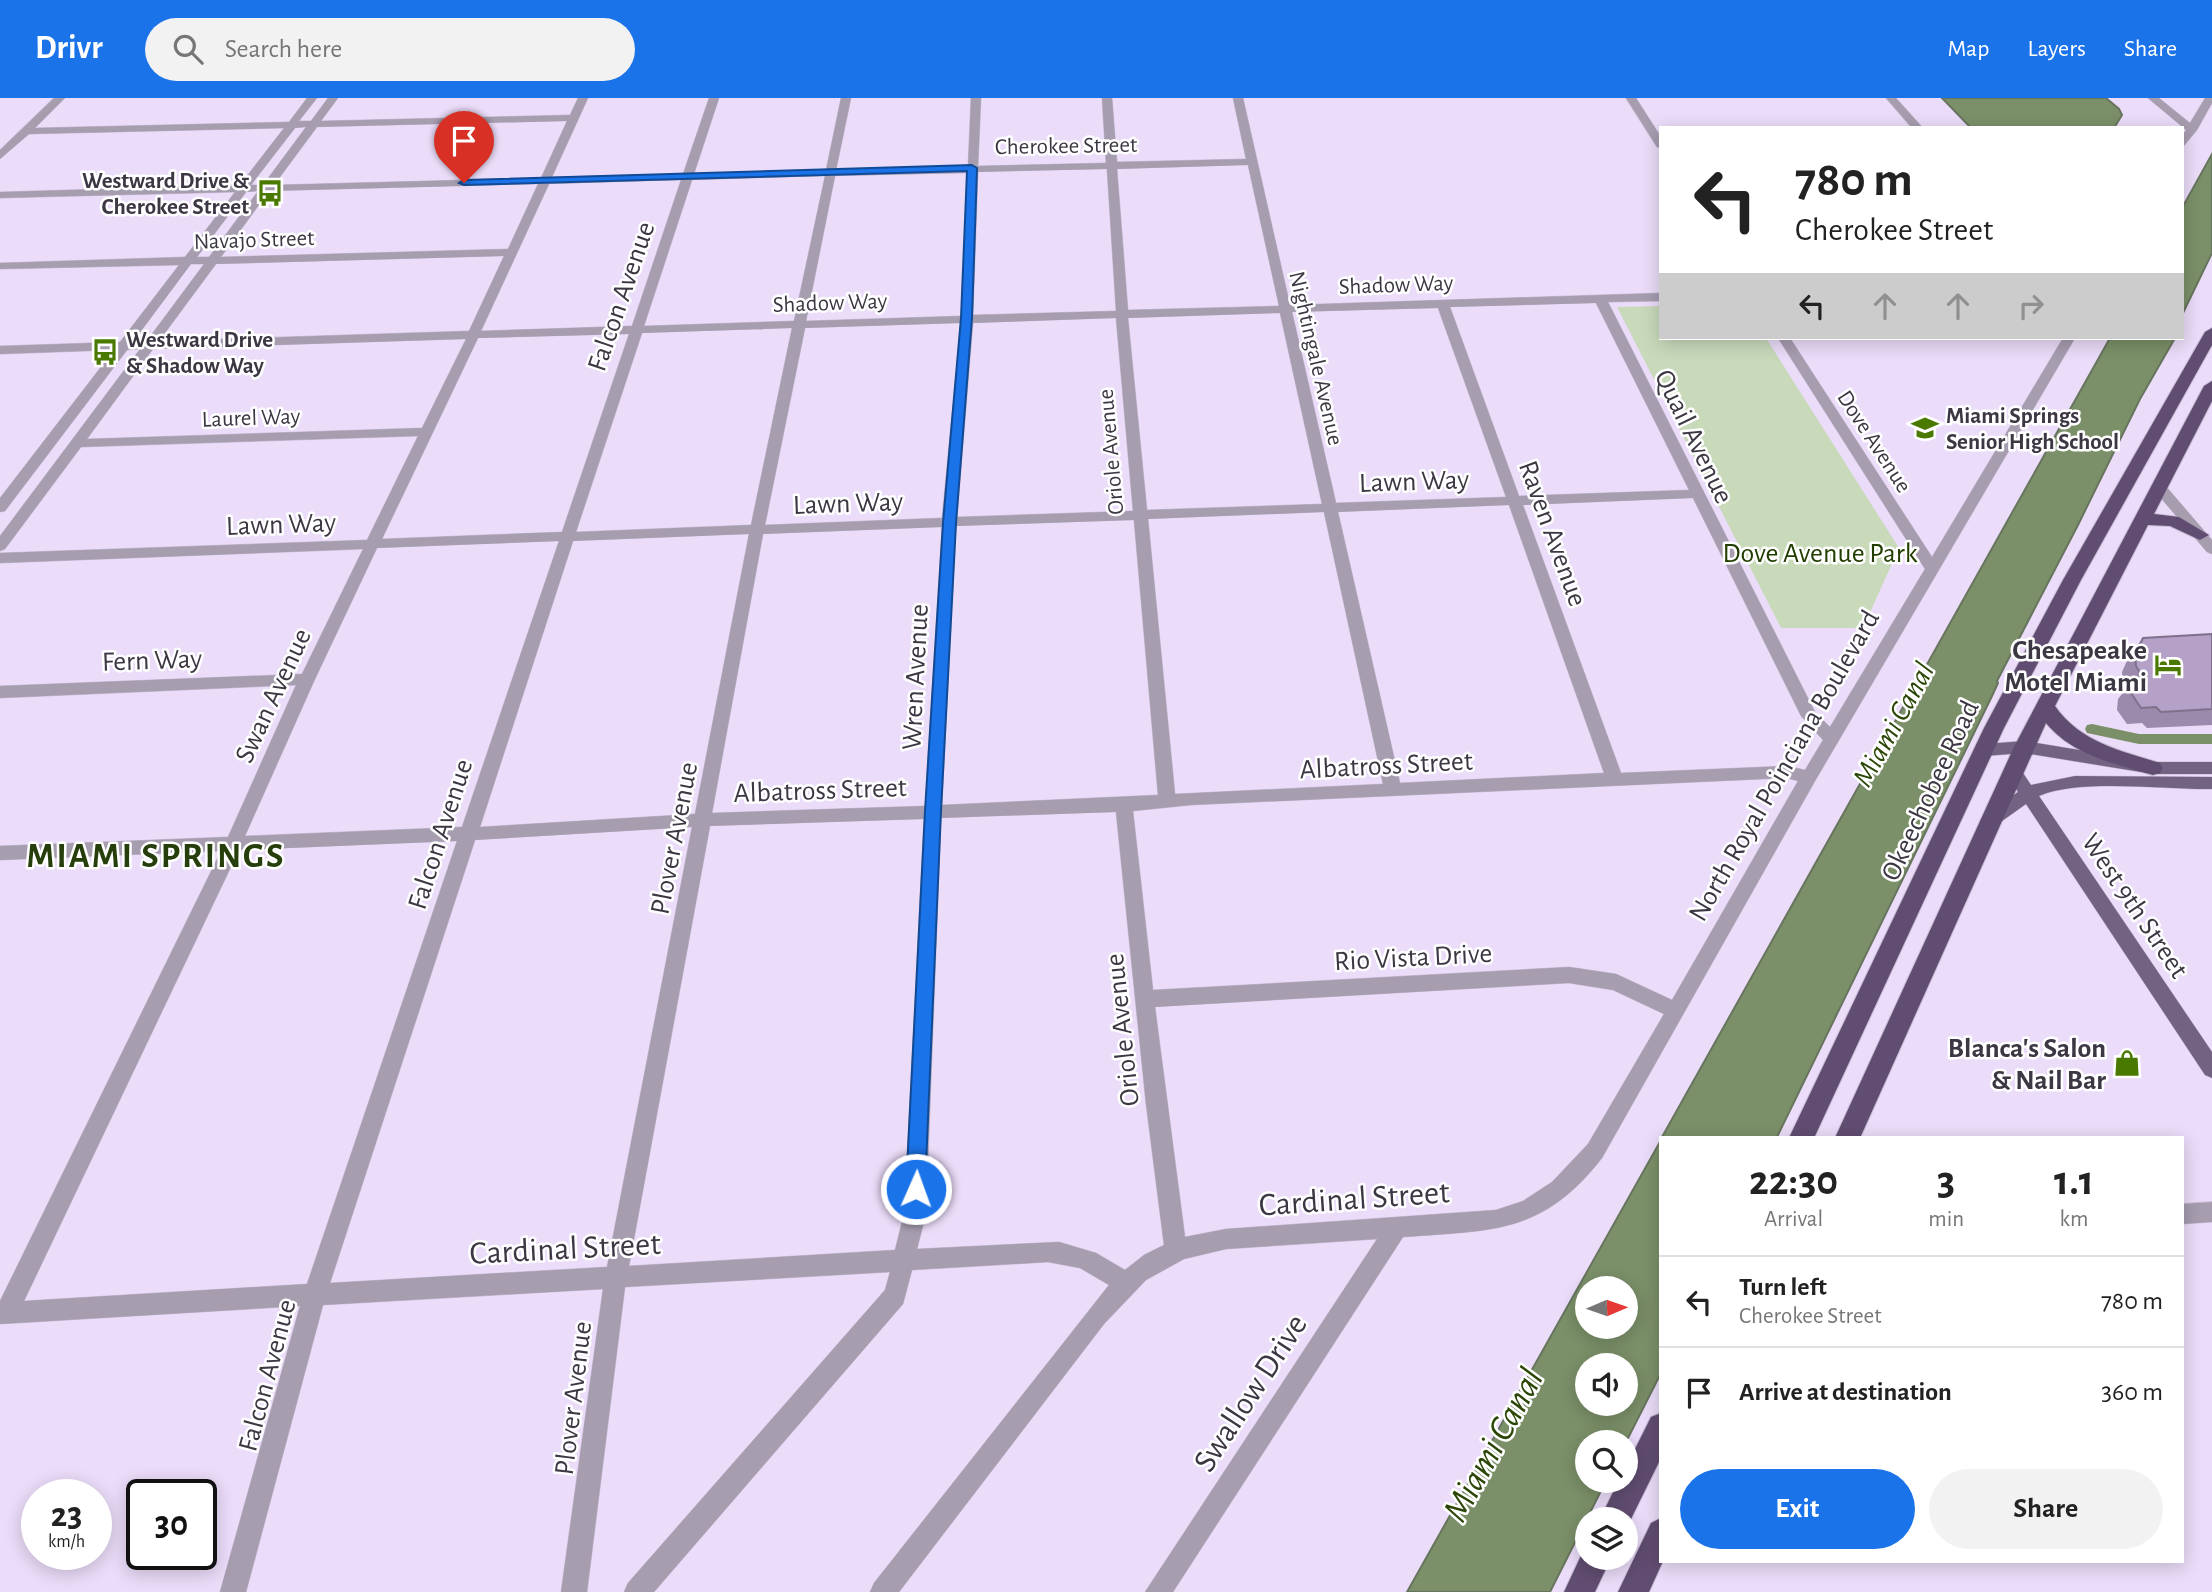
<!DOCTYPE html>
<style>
body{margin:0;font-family:"Alegreya Sans",sans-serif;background:#f2f2f2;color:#222;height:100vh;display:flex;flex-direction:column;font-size:26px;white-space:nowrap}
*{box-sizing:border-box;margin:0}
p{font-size:23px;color:#767676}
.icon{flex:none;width:38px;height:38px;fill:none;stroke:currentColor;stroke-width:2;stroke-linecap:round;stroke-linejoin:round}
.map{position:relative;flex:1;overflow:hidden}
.drawer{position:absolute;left:1659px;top:1038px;width:525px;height:427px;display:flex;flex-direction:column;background:#fff;border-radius:0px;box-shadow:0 4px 18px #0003}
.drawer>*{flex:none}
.banner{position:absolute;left:1659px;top:28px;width:525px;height:214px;border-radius:0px;box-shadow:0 4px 18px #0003;background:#fff;color:#222;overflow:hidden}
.needle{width:46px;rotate:88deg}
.controls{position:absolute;left:1575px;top:1178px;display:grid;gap:14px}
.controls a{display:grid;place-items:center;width:63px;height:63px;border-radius:50%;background:#fff;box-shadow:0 4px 18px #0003;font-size:35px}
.speed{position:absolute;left:21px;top:1381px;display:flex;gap:14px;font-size:35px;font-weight:700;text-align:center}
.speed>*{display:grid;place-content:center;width:91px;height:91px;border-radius:50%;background:#fff;box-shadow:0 4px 18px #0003;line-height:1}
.speed small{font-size:18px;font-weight:400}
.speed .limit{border:4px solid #111;border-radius:10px;background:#fff;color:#111}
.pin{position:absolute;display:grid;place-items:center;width:60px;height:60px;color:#fff;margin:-72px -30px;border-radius:50% 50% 50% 0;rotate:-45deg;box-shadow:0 0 7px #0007}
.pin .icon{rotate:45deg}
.me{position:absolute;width:77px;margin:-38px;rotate:2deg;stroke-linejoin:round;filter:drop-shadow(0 0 5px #0008)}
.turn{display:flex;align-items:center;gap:24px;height:147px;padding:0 21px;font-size:32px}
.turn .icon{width:91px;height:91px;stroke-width:2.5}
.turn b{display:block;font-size:49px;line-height:60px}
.lanes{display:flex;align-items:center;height:66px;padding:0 21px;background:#0003;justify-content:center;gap:35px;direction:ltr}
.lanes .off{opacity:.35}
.eta{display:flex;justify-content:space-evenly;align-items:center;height:119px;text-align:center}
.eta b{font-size:42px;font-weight:700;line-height:49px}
.button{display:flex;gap:14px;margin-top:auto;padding:14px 21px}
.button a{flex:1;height:80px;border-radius:42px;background:#1a73e8;color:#fff;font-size:28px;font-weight:700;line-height:80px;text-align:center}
.button a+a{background:#f2f2f2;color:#222}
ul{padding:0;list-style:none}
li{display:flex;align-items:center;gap:21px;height:91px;padding:0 21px;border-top:2px solid #e0e0e0}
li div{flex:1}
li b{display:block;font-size:26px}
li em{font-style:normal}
header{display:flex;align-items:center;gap:42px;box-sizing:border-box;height:98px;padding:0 35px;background:#1a73e8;color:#fff}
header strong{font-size:33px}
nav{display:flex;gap:38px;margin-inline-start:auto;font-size:24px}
.search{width:490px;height:63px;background:#f2f2f2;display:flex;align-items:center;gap:18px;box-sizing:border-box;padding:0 24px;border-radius:38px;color:#767676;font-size:26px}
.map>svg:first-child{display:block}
</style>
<header>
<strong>Drivr</strong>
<div class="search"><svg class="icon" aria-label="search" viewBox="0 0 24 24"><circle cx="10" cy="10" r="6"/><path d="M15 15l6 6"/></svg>Search here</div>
<nav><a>Map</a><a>Layers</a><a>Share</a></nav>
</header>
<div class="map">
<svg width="2212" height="1494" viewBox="0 0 2212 1494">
<rect width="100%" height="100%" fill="#ebdcf9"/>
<!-- green -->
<path fill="#c9dabb" d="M1661,208V240H1766L1899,450L1863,530H1781L1617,209Z"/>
<!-- water -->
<path fill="#7b9069" stroke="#68755e" stroke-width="2" fill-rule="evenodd" d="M1942,0H2106L2119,11L2122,17L2114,30H1971Z
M2212,56V155L2182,217V110Z
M2110,240H2175L2140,301L2078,427L1997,583L1998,585L1992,598L1777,1039H1662Z
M1661,1042V1275L1626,1344H1587V1382L1606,1383L1550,1494H1407ZM1587,1190H1626V1228H1587ZM1587,1267H1626V1306H1587Z"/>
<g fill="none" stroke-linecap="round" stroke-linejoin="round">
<!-- canal -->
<path fill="#7b9069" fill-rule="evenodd" d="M2092,626L2139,636H2212V646H2139L2087,635L2085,631L2087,627Z"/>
<defs>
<path id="minor" d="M54,0H65L35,30L289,24L307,0H317L299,23H311L328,0H338L321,23L570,17L578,0H588L552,79L683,76L709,0H719L694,76L826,72L841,0H851L836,72L968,68L971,0H981L978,68L1106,65L1102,0H1112L1117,64L1246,61L1233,0H1243L1290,207L1661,195V203L1608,204L1815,614L1830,629L1925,471L1778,240H1790L1932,459L2063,240H2075L1815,683L1602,1060C1542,1137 1492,1132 1403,1139L1173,1494H1145L1377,1141L1226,1151L1184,1161L1146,1182L1104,1226L899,1494H870L874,1485L1109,1187L1080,1170L1048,1164L912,1172L903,1206L654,1494H624L628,1485L885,1192L890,1174L625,1189L587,1494H561L603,1191L323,1207L246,1494H220L300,1208L0,1226V1203L221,753L0,762V748L228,739L296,587L0,600V588L302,576L363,451L0,465V455L367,442L418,338L81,349L5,451L0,453V438L140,251L127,252L5,413L0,414V400L114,252L0,256V248L120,244L179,167L0,171V165L185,159L235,94L0,100V94L240,87L284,30L29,36L0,61V52ZM567,23L541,80L274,87L317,29ZM306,29L263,87H251L295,30ZM1248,67L1279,208L1128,212L1117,71ZM1107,71L1116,213L973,217L978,74ZM968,75L961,218L806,223L835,78ZM825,78L794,223L644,228L692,82ZM681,82L632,228L481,233L549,86ZM538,86L508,151L221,159L269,93ZM258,93L209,159H197L246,94ZM504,158L469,233L159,243L216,166ZM191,166H204L146,244H133ZM1596,205L1689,392L1519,398L1450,209ZM1438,210L1506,399L1336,405L1292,214ZM1280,215L1322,406L1147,412L1128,220ZM1116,220L1133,413L957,419L973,225ZM961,225L942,420L765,427L805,230ZM792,230L751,427L576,434L642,235ZM629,236L562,434L382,441L478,240ZM466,241L422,330L87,341L153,251ZM1693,400L1801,618L1823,642L1805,672L1787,668L1621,675L1523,407ZM1509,407L1604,675L1400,685L1338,414ZM1324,414L1383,686L1175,696L1148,421ZM1134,422L1158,697L942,707L956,428ZM942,429L925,708L712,715L763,436ZM749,436L695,716L480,729L573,443ZM559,443L462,729L245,738L315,581L377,450ZM1787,680L1798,683L1672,902L1616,876L1569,869L1153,892L1133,713L1191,707ZM1116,714L1146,1006L1164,1147L1144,1157L1125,1172L1096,1155L1059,1144L917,1151L926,1116L941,720ZM924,721L904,1116L895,1152L629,1168L710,728ZM692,729L607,1169L330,1185L475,742ZM457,743L307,1186L24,1203L239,752ZM1569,885L1613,892L1664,916L1588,1046L1552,1084L1523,1103L1496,1112L1226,1131L1185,1139L1155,909Z
M1626,0H1636L1661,39V50L1657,49Z
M1886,0H1896L1923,30H1912Z
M2148,0H2159L2190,25L2205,0H2212V5L2197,32L2182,50V38L2186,32Z
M2159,385L2164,386L2212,442V456L2207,454L2154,392L2152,389Z
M2212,1104V1124L2182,1126V1106Z"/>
<path id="major" d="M2024,643L2153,664H2212V676H2153L2024,655L1985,658L1977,652L1985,646Z
M2013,667L2019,669L2031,687L2075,678L2212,679V691C2166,692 2080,680 2039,698L2212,954V980L2205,977L2026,706L1995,728H1983L1980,723L1983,718L2018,694L2005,673Z"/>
<path id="highway" d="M2212,230V247L2081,482L2004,630L1814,1040H1789L1984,630L2063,482L2205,234Z
M2212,283V303L2154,416L2179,419L2209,437L2200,442L2170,428L2148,427L2055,608C2080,644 2121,653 2160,665L2163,670L2160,675L2153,677C2115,666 2072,657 2046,625L1860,1040H1835L2014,649L2204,288Z
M1661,1315V1360L1626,1431V1421H1600L1619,1382H1626V1369L1651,1319Z
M1661,1420V1463H1663L1649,1494H1618L1651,1425Z
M1585,1449L1587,1460H1611L1595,1494H1564Z"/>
</defs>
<!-- minor casing -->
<use href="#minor" stroke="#c8bbd5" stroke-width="1"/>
<!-- major casing -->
<use href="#major" stroke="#c8bbd5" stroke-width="1"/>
<!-- highway casing -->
<use href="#highway" stroke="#c8bbd5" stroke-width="2"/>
<!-- minor -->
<use href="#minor" fill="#a69daf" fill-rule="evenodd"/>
<!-- major -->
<use href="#major" fill="#736282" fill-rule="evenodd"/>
<!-- highway -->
<use href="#highway" fill="#614d71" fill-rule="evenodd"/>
</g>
<!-- wall -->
<path fill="#9c8aac" d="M2212,536V627L2147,630L2142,625L2127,626L2117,612L2118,601L2126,591L2123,585L2122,574L2130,556L2143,540Z"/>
<!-- building -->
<path fill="#b5a0c8" stroke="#7f708c" stroke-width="2" d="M2212,536V611L2161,614L2156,609L2141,610L2131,595L2132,585L2145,584L2136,568L2135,557L2143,540Z"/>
<!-- route -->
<path fill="#1a73e8" stroke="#114b97" stroke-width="2" d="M972,67L977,70L972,220L956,425L941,713L925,1091L923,1098L916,1100L909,1098L906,1091L925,713L943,425L961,220L967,73L464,87L459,85L464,82Z"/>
<!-- icons -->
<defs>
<symbol id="bus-bare" viewBox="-9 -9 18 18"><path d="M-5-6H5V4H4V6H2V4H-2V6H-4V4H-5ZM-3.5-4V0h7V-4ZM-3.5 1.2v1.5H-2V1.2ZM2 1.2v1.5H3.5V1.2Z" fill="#4a7900" stroke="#fff" stroke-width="2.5" paint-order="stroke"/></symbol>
<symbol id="school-bare" viewBox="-9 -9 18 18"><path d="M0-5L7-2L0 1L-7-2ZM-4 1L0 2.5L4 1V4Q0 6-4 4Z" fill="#4a7900" stroke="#fff" stroke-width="2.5" paint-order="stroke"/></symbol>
<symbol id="hotel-bare" viewBox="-9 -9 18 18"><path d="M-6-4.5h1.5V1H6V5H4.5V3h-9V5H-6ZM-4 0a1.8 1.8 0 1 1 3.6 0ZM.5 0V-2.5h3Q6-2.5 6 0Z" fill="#4a7900" stroke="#fff" stroke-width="2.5" paint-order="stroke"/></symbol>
<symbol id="shop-bare" viewBox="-9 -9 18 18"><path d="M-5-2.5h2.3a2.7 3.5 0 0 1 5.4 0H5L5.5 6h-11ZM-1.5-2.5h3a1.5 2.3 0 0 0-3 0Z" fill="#4a7900" stroke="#fff" stroke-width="2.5" paint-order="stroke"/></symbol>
</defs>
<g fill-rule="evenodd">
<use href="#bus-bare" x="251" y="76" width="38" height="38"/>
<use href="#bus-bare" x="86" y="235" width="38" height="38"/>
<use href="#school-bare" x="1906" y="311" width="38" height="38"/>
<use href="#hotel-bare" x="2149" y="548" width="38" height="38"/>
<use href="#shop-bare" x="2108" y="946" width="38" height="38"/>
</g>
<g text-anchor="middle" stroke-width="5" stroke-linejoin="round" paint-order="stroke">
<!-- far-street labels -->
<g font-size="23" fill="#3d3743" stroke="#fff">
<text transform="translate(1066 47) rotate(-1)" y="8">Cherokee Street</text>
<text transform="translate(254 141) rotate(-2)" y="8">Navajo Street</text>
<text transform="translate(1396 186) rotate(-2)" y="8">Shadow Way</text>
<text transform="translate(830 204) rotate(-2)" y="8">Shadow Way</text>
<text transform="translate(1317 260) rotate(77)" y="8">Nightingale Avenue</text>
<text transform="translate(251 319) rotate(-2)" y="8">Laurel Way</text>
<text transform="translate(1875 343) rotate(57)" y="8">Dove Avenue</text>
<text transform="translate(1110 354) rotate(-95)" y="8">Oriole Avenue</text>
</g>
<!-- far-poi labels -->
<g font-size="23" font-weight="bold" fill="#3d3743" stroke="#fff" text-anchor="start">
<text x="249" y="90" text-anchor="end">Westward Drive &amp;<tspan x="249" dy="26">Cherokee Street</tspan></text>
<text x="126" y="249">Westward Drive<tspan x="126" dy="26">&amp; Shadow Way</tspan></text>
<text x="1946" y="325">Miami Springs<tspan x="1946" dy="26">Senior High School</tspan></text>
</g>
<!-- street labels -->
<g font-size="28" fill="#3d3743" stroke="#fff">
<text transform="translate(620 198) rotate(-71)" y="10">Falcon Avenue</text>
<text transform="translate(1695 338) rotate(64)" y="10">Quail Avenue</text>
<text transform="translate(1414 382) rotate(-2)" y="10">Lawn Way</text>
<text transform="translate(848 404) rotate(-2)" y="10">Lawn Way</text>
<text transform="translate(281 425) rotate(-2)" y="10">Lawn Way</text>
<text transform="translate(1554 435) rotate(70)" y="10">Raven Avenue</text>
<text transform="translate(152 561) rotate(-2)" y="10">Fern Way</text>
<text transform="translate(914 579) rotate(-87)" y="10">Wren Avenue</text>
<text transform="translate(272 597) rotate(-65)" y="10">Swan Avenue</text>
<text transform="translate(1386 666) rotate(-3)" y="10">Albatross Street</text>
<text transform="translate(1783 667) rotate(-60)" y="10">North Royal Poinciana Boulevard</text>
<text transform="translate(820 691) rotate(-2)" y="10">Albatross Street</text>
<text transform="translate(1929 692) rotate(-65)" y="10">Okeechobee Road</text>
<text transform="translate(439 736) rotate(-72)" y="10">Falcon Avenue</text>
<text transform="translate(673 740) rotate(-79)" y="10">Plover Avenue</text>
<text transform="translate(2136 807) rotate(56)" y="10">West 9th Street</text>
<text transform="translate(1413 858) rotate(-3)" y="10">Rio Vista Drive</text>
<text transform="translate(1121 932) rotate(-96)" y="10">Oriole Avenue</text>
<text transform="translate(266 1277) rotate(-75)" y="10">Falcon Avenue</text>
<text transform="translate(572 1300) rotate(-83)" y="10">Plover Avenue</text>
</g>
<!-- park labels -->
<g font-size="28" fill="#223d00" stroke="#fff">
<text x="1820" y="464">Dove Avenue Park</text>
</g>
<!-- poi labels -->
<g font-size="28" font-weight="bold" fill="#3d3743" stroke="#fff" text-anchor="end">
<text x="2147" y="561">Chesapeake<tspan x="2147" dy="32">Motel Miami</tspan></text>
<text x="2106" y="959">Blanca's Salon<tspan x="2106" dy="32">&amp; Nail Bar</tspan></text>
</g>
<!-- water labels -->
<g font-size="30" font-style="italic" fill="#2b4607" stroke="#fff">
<text transform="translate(1893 626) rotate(-61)" y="10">Miami Canal</text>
</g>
<!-- near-street labels -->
<g font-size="33" fill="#3d3743" stroke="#fff">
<text transform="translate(1354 1099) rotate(-4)" y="12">Cardinal Street</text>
<text transform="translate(565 1149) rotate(-3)" y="12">Cardinal Street</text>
<text transform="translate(1249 1294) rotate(-57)" y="12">Swallow Drive</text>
</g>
<!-- district labels -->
<g font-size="35" font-weight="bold" letter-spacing="2" fill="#263e0b" stroke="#fff">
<text x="156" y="769">MIAMI SPRINGS</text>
</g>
<!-- near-water labels -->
<g font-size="37" font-style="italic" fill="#2b4607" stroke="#fff">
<text transform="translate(1492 1346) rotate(-61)" y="13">Miami Canal</text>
</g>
</g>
</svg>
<div class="controls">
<a><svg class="needle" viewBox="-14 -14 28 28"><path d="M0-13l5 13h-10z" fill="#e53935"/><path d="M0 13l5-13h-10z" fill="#767676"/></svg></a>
<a><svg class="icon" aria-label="sound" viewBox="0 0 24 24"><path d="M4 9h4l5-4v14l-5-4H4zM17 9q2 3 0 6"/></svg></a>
<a><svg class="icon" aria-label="search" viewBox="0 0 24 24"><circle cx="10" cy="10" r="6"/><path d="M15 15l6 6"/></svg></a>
<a><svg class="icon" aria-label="layers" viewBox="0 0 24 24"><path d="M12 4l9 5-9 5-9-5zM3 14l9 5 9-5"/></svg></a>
</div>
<div class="speed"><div>23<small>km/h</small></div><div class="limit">30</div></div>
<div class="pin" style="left:464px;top:85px;background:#d93025"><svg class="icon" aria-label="arrive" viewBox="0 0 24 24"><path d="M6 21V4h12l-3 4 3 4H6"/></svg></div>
<svg class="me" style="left:916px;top:1091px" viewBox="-20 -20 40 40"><circle r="17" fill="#1a73e8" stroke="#fff" stroke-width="3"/><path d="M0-11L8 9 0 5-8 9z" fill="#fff"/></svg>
<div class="banner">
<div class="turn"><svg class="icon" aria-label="left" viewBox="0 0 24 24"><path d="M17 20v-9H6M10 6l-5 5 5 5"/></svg><div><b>780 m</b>Cherokee Street</div></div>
<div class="lanes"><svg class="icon" aria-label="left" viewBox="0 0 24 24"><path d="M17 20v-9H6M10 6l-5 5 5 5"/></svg><svg class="icon off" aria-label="ahead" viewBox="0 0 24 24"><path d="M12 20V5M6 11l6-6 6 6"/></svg><svg class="icon off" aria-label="ahead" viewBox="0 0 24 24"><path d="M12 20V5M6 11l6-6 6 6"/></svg><svg class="icon off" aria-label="right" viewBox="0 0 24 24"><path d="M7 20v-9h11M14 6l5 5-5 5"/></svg></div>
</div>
<section class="drawer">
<div class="eta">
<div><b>22:30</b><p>Arrival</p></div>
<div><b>3</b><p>min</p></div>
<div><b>1.1</b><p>km</p></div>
</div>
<ul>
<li><svg class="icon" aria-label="left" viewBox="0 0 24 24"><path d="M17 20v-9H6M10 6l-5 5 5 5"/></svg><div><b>Turn left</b><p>Cherokee Street</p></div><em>780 m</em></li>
<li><svg class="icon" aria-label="arrive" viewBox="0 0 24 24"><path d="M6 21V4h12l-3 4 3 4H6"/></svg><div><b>Arrive at destination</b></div><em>360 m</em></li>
</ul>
<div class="button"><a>Exit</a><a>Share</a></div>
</section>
</div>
